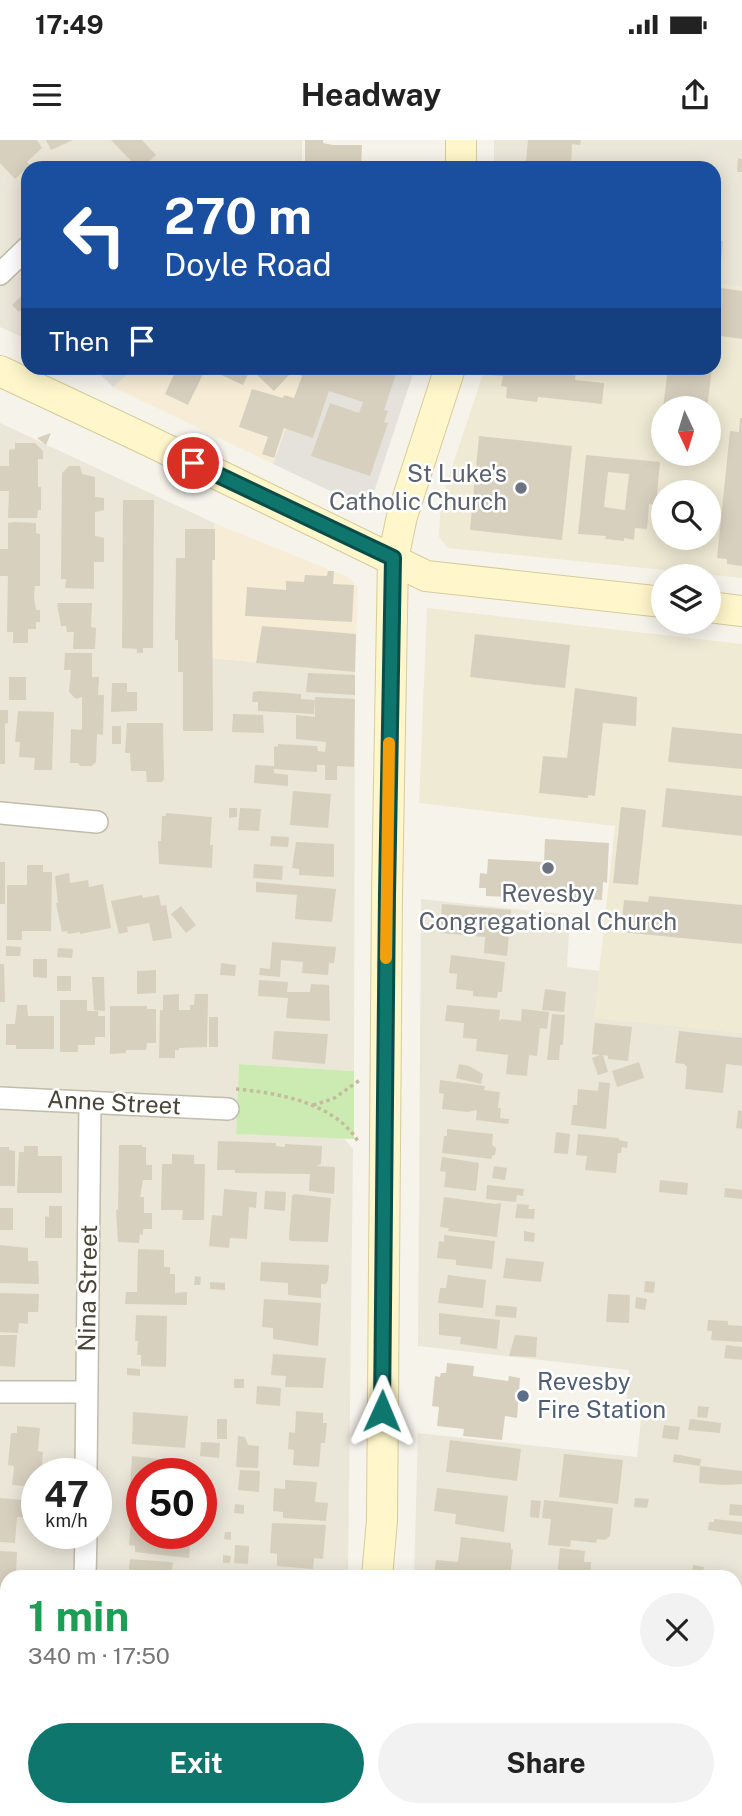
<!DOCTYPE html>
<meta charset="utf-8">
<style>
body{margin:0;font-family:"Public Sans",sans-serif;background:#f2f2f2;color:#222;height:100vh;display:flex;flex-direction:column;font-size:26px;white-space:nowrap}
*{box-sizing:border-box;margin:0}
p{font-size:23px;color:#767676}
.icon{flex:none;width:38px;height:38px;fill:none;stroke:currentColor;stroke-width:2;stroke-linecap:round;stroke-linejoin:round}
.map{position:relative;flex:1;overflow:hidden}
.details{position:absolute;left:0px;top:1430px;width:742px;height:247px;display:flex;flex-direction:column;background:#fff;border-radius:21px 21px 0 0;box-shadow:0 4px 18px #0003}
.details>*{flex:none}
.top-card{position:absolute;left:21px;top:21px;width:700px;height:214px;border-radius:21px;box-shadow:0 4px 18px #0003;background:#1a4fa0;color:#fff;overflow:hidden}
.needle{width:46px;rotate:176deg}
.buttons{position:absolute;left:651px;top:256px;display:grid;gap:14px}
.buttons a{display:grid;place-items:center;width:70px;height:70px;border-radius:50%;background:#fff;box-shadow:0 4px 18px #0003;font-size:35px}
.speed{position:absolute;left:21px;top:1318px;display:flex;gap:14px;font-size:35px;font-weight:700;text-align:center}
.speed>*{display:grid;place-content:center;width:91px;height:91px;border-radius:50%;background:#fff;box-shadow:0 4px 18px #0003;line-height:1}
.speed small{font-size:18px;font-weight:400}
.speed .limit{border:10px solid #d22;background:#fff;color:#111}
.pin{position:absolute;display:grid;place-items:center;width:60px;height:60px;color:#fff;margin:-30px;border:4px solid #fff;border-radius:50%;box-shadow:0 2px 7px #0007}
.me{position:absolute;width:77px;margin:-38px;rotate:1deg;stroke-linejoin:round;filter:drop-shadow(0 0 5px #0008)}
.turn{display:flex;align-items:center;gap:24px;height:147px;padding:0 28px;font-size:32px}
.turn .icon{width:91px;height:91px;stroke-width:2.5}
.turn b{display:block;font-size:49px;line-height:60px}
.then{display:flex;align-items:center;height:66px;padding:0 28px;background:#0003;gap:14px;font-size:26px}
.round{display:grid;place-items:center;flex:none;width:74px;height:74px;border-radius:37px;background:#f2f2f2}
.headline{display:flex;align-items:center;justify-content:space-between;height:119px;padding:0 28px}
h1{font-size:42px;font-weight:700;line-height:52px;color:#1e9e55}
.cta{display:flex;gap:14px;margin-top:auto;padding:14px 28px}
.cta a{flex:1;height:80px;border-radius:42px;background:#0f766e;color:#fff;font-size:28px;font-weight:700;line-height:80px;text-align:center}
.cta a+a{background:#f2f2f2;color:#222}
.status{display:flex;justify-content:space-between;align-items:center;height:49px;padding:0 35px;background:#fff;direction:ltr}
.status svg{height:19px;fill:currentColor}
header{display:flex;justify-content:space-between;align-items:center;height:91px;padding:0 28px;background:#fff;font-size:32px;font-weight:700}
.map>svg:first-child{display:block}
</style>
<div class="status"><b>17:49</b><svg viewBox="0 0 49 12"><path d="M0 12V9h3v3zM5 12V6h3v6zM10 12V3h3v9zM15 12V0h3v12zM26 1h20v11H26zM47 4h2v5h-2z"/></svg></div>
<header><svg class="icon" aria-label="menu" viewBox="0 0 24 24"><path d="M4 6h16M4 12h16M4 18h16"/></svg>Headway<svg class="icon" aria-label="share" viewBox="0 0 24 24"><path d="M12 15V3M7 8l5-5 5 5M5 13v7h14v-7"/></svg></header>
<div class="map">
<svg width="742" height="1676" viewBox="0 0 742 1676">
<rect width="100%" height="100%" fill="#f6f3eb"/>
<!-- residential -->
<path fill="#eae6d8" fill-rule="evenodd" d="M0,0H302V28H28V200L0,187Z
M494,0H742V147L714,144V28H494Z
M0,283L214,383L212,518L355,532L354,931L239,924L236,994L342,996L353,1009L348,1437H7V1670H339V1676H0ZM37,1334H96V1393H37ZM142,1334H201V1393H142Z
M421,759L570,775L567,827L600,831L595,877L742,893V1676H651V1670H735V1437H414L418,1293L637,1317L642,1270L626,1268L629,1230L418,1206Z"/>
<!-- commercial -->
<path fill="#f7ecd6" d="M135,228H307L273,324L113,247Z
M214,383L350,438L358,448L355,532L212,518Z"/>
<!-- industrial -->
<path fill="#e5e2dc" d="M108,228H135L113,247L101,235Z
M307,228H415L373,355L366,362L358,364L273,324Z"/>
<!-- education -->
<path fill="#efead4" fill-rule="evenodd" d="M714,144L742,147V438L448,408L439,397L441,360L485,228H714ZM663,268H709V313H663ZM663,352H709V397H663Z
M427,468L742,504V893L594,878L615,686L419,663Z"/>
<!-- green -->
<path fill="#ccebb3" d="M239,924L354,931V999L236,994Z"/>
<!-- building -->
<path fill="#d8d0bf" fill-rule="evenodd" d="M0,0H37L42,8L27,22L30,25L15,39L0,23Z
M46,0H73L51,10Z
M111,0H142L156,15L143,27L138,22L135,25Z
M305,0H323V3L333,5H362L361,28H305Z
M528,0H581L580,5L572,4L571,26L547,23L546,28H528L529,21H526Z
M738,18L742,19V32H737Z
M658,22L670,23V25L679,26V28H657Z
M714,100L723,101L721,122L714,121Z
M714,147L742,151V199L714,195Z
M28,150V175L22,169L19,172L12,165Z
M177,228H206L188,265L165,254Z
M206,228H251L243,245Z
M260,228H278L289,235L274,251L255,233Z
M293,228H398L384,270L388,271L384,282L388,283L370,336L311,316L330,263L359,273L363,262L329,251L313,298L284,288L274,318L262,314L268,297L239,287L252,249L283,258L284,255L294,258L302,236L292,232Z
M488,228H576L575,240L604,243L602,264L538,257L537,262L506,258L507,247L501,246L503,236L487,235Z
M668,228H712L707,268H663Z
M740,278H742V426L727,424V419L717,418L730,291L739,292Z
M51,293L46,305L37,298Z
M479,296L572,306L562,400L470,390Z
M15,303H35L43,311V319H38V347H41V370H38L37,378H8L9,351H0V326H9V310L15,309Z
M586,315L660,322L656,365L649,364L647,389L635,388L634,400L624,398V401L605,399L606,396L578,394ZM608,332L629,334L625,370L604,367Z
M69,326H80L82,334L95,337V357L104,358V370L95,372V396L104,398V422H94V449L65,448L66,439H61L62,333Z
M123,360H154L153,508H143V513H137V509L122,508Z
M14,382L36,383V393L40,394V446H35L34,457L36,470H40V482H36V489H28V503H13V492H7L8,436H0V409H8V383Z
M185,389H215V420H212L213,591H183V532H178V500H175L176,418H185Z
M328,431H334L333,444L354,445L352,482L245,476L247,447L286,450V441L304,442L305,435L327,436Z
M57,463H92L91,487L96,488L95,509H73L74,492H67L66,486H61Z
M262,486L356,494L355,532L256,523Z
M475,494L570,505L565,548L470,537Z
M65,513H92V537H99L98,555H104L103,595L97,594L96,622L92,626H80L78,623H70L71,589L82,590V557L76,559L69,552L71,530H64Z
M308,533L355,535V555L306,552Z
M9,537H26V560H9Z
M112,543H127V552H137V571L111,572Z
M575,548L637,557L636,586L603,583L595,656L588,655V658L539,653L543,616L567,618Z
M259,551L301,554V559L315,560L314,574L258,571V562H252L253,552Z
M315,557L355,559L354,627L337,626V640H325V625H317V632L274,629V633L288,635V646L254,643L255,625L274,626V607L278,606V604L317,606L318,611L325,612L326,602L296,599V575L315,577Z
M0,570H8V583L5,584V624H0Z
M18,571L54,572L52,630H34L35,618L19,617L20,602H15Z
M233,574L263,575L264,593L232,592Z
M127,583H163L164,639L162,642H147L146,631H131L130,613H125Z
M112,586H121V604H112Z
M672,587L742,594V629L668,622Z
M666,648L742,656V696L662,687Z
M293,651L331,654L328,688L290,685Z
M621,667L646,670L638,745L613,743Z
M229,668H237V677L229,678Z
M240,668L261,669L259,691L238,690Z
M166,673L212,677L210,705H213L212,728L159,724L158,701H161L162,676H166Z
M271,696L289,697L288,707L270,706Z
M545,699L609,703L607,743L603,742L602,760L587,759L588,751L581,750V759H554L486,756V748H479L480,733L487,734L488,719L544,722Z
M296,702L334,704V737L299,735V729L292,728Z
M0,722H5V764H0Z
M254,724L283,726L282,740L253,738Z
M27,725H43V732H52L51,791H22V800H7V745H27Z
M69,733L70,743L88,740L89,747L103,744L111,788L80,794V792L68,794L67,791L62,792L56,763H58L55,736Z
M256,742L336,749L332,782L295,779L297,755L256,752Z
M142,755L143,758L159,755L161,766L166,765L172,798L153,801L149,783L127,787L128,792L119,794L111,761Z
M649,756L742,765V804L621,792L624,760L648,762Z
M442,764L511,770L507,816L484,813L485,797L440,793Z
M181,766L196,785L186,793L171,774Z
M272,802L336,807L334,823H329L328,835L302,833L303,822L281,820L280,837L259,835L260,828L270,829Z
M6,806L21,807L20,816H6Z
M58,808L73,809L72,818L57,817Z
M451,815L505,822L502,852H498L497,858L473,856V851L456,849L457,834L449,833Z
M33,819H47V838L33,837Z
M221,823L236,825L235,836L220,835Z
M0,824H4L5,862H0Z
M156,830V853L137,854V831Z
M57,836H71V851H57Z
M92,837H104L105,871L94,870Z
M259,840L288,842L287,852H310L311,844L329,845L330,881L286,878L288,858L258,856Z
M545,849L566,852L564,872L542,870Z
M179,854V870H190V865H194L195,854H208L207,907L179,908V910H175V918H159L160,870H163V855Z
M60,860H87V871H98V876H105V897H95V905H78V912H60Z
M17,865H27L28,876H54V909H16V905H6V884H15Z
M447,865L500,870L499,881H500L501,879L521,881L522,869L549,872L547,889L540,888L537,916L529,915L527,936L506,934L508,915L476,911L477,899L463,898L464,883L445,881Z
M110,866H147V869H156V903H147L146,910H126V913L110,914Z
M552,874L565,875L563,905H560L559,920H547Z
M209,877H218V907H209Z
M595,883L632,887L628,921L608,919V916L603,915L608,932L598,935L592,918L600,915L592,914Z
M274,891L328,894L325,924L272,919Z
M679,891L742,898V926L726,924L723,953L685,949L687,927L684,924L675,923Z
M639,922L644,938L617,947L612,931Z
M459,924L469,926L483,934L481,944L456,938Z
M440,940L485,946L484,950L500,952L498,968H501L500,978L509,979L508,984L476,980L477,970L468,972L442,969L444,954L439,953Z
M599,942L610,943L606,989L571,985L573,965H577L578,949L598,951Z
M738,970L742,971V989L736,988Z
M447,989L493,994L492,1005L496,1008L495,1015H493L491,1019L442,1013L444,996H447Z
M556,992L570,994L568,1014L554,1013Z
M578,994L619,998V1000L628,1002L627,1008L622,1007L621,1013H618L616,1033L585,1030L587,1016L576,1015Z
M218,1001L276,1003V1006L285,1007V1004L322,1006L321,1024L317,1026L335,1027L334,1054L309,1051L310,1034L235,1033V1030H217Z
M119,1005H142V1007H146V1025H152V1040H143L140,1057H144V1073H152V1089H143V1095L140,1094L139,1103L118,1102L116,1070H118Z
M24,1006H38V1016H62V1053H17L19,1012H24Z
M0,1007H9V1010L15,1011V1046H0Z
M172,1014L194,1015V1024H205L204,1080H182L183,1070H161L162,1024H172Z
M442,1017L479,1023L476,1051L444,1047L446,1032L440,1031Z
M494,1026L507,1028L505,1040L492,1038Z
M660,1040L688,1043L687,1055L659,1052Z
M487,1045L524,1049L523,1056L517,1055L516,1062L486,1059Z
M725,1048L742,1050V1059L724,1057Z
M224,1049L257,1052L256,1068L249,1067L247,1099L230,1098L229,1108L209,1106L212,1075L222,1076Z
M265,1051L286,1052L285,1071L264,1069Z
M294,1054L331,1058L328,1102L291,1101L289,1099L292,1056Z
M444,1057L495,1064L501,1063L497,1097L448,1091L449,1088L440,1087Z
M517,1064L529,1065L528,1069H535L534,1079L515,1078Z
M49,1066H62V1098H45V1076L49,1077Z
M0,1068H13V1090H0Z
M524,1091L535,1093L534,1102L524,1101Z
M444,1095L495,1101L492,1129L456,1125V1120L437,1118L439,1101L444,1102Z
M0,1105L28,1108V1121H38L39,1144L0,1143Z
M138,1109L164,1110V1127H170V1134H175V1153L187,1152V1165L125,1164L126,1152H137Z
M506,1118L544,1122L541,1142L503,1138Z
M261,1122L329,1125L328,1140L326,1144H321V1158L288,1155V1143L260,1141Z
M448,1135L486,1140L483,1168L438,1163L440,1148H446Z
M195,1136L201,1137L200,1145H194Z
M645,1141L655,1142L654,1153L644,1152Z
M210,1142L225,1143V1150L210,1149Z
M0,1153L39,1154L38,1172H28V1184L19,1183L18,1193L0,1192Z
M608,1154L630,1155L629,1183L606,1182Z
M636,1157L647,1159L645,1170L635,1168Z
M264,1159L321,1163L318,1206L273,1199V1188L262,1187Z
M496,1165L517,1167L516,1178L495,1176Z
M439,1173L500,1180L497,1209L460,1204L461,1197L439,1195Z
M136,1175L167,1176L166,1227L141,1226V1215H137L138,1201H135Z
M708,1180L728,1181V1185L742,1186V1202L711,1200L712,1191H707Z
M0,1195H17L15,1227L0,1226Z
M515,1195L537,1197L536,1217L509,1216Z
M726,1205L742,1207V1220L724,1218Z
M273,1214L326,1218L323,1248L285,1247L286,1236L271,1235Z
M447,1223L474,1226L473,1236L508,1241L509,1236L520,1238L517,1278L505,1276L502,1300L463,1296L464,1289L437,1286L439,1267L432,1266L435,1236L440,1237L441,1233H446Z
M127,1228L140,1229V1236L127,1235Z
M234,1239H244V1248H234Z
M257,1246L281,1248L280,1266L256,1264Z
M698,1266L709,1267L707,1278L697,1277Z
M296,1271L323,1273V1283H327L325,1303H321L319,1327L293,1325L294,1310L288,1309L289,1292L295,1293Z
M133,1272L188,1276L185,1308L132,1304Z
M217,1279H227V1299H217Z
M690,1279L721,1283L720,1293L688,1290Z
M664,1285L680,1287L678,1300L662,1298Z
M17,1286L40,1288L38,1311L43,1312L41,1334H37V1347L12,1345L14,1326L8,1325L11,1293H17Z
M238,1296L245,1297L248,1305L259,1306L258,1328L236,1327Z
M450,1300L521,1309L517,1341L446,1332Z
M201,1302L220,1303L219,1318L200,1316Z
M564,1314L623,1320L618,1364L559,1357Z
M674,1314L701,1319L700,1326L673,1322Z
M132,1316L168,1320L167,1334H142V1368L129,1367Z
M700,1326L742,1331V1344L725,1345L699,1343Z
M240,1330L260,1331L259,1352L238,1350Z
M285,1340L317,1342L315,1362L328,1363L326,1381L283,1378V1372L273,1371L274,1348L285,1349Z
M437,1348L508,1356L504,1392L455,1384L456,1374L434,1371Z
M0,1358L35,1361L34,1378L17,1377L15,1403L0,1402Z
M635,1358L649,1359L647,1368L634,1367Z
M531,1360L541,1361L539,1378L530,1377Z
M544,1360L613,1368L610,1396L605,1400L597,1399L596,1403L571,1400L570,1407L548,1405L551,1379L542,1378Z
M235,1364L244,1365V1374L234,1373Z
M730,1364L742,1365V1376L729,1375Z
M138,1374H142V1393H191L189,1418L135,1412V1406L129,1405L130,1393L131,1380L137,1381Z
M714,1379L742,1382V1395L708,1390L709,1382H714Z
M272,1383L326,1385L323,1419L314,1418L313,1429L277,1426V1414L270,1413Z
M225,1392H231V1400L224,1399Z
M461,1397L511,1403V1409H513L510,1437H434L436,1420L458,1422Z
M235,1405L249,1406L248,1424L234,1423Z
M560,1408L585,1411L584,1422H591L590,1437H557Z
M0,1411L17,1412L16,1432L38,1434V1437H7V1451L0,1450Z
M223,1415L231,1416L230,1423H223Z
M130,1419L170,1422L173,1423L170,1437H128Z
M693,1425L704,1427L702,1437L692,1436Z
M4,1460H7V1497H0V1479H4Z
M735,1487L742,1488V1507L735,1506Z
M0,1504H7V1539H0Z
M735,1548L742,1549V1571L735,1570Z
M0,1557H7V1605H0Z
M740,1601H742V1649L735,1648Z
M129,1670H170L168,1676H128Z
M288,1670H321V1676H288Z"/>
<g fill="none" stroke-linecap="round" stroke-linejoin="round">
<defs>
<path id="street" d="M0,134L28,107
M0,673L97,682
M0,958L228,969
M0,1252H87
M86,1334L90,962
M85,1437L86,1393
M0,1631L7,1632
M507,1674L523,1676"/>
<path id="secondary" d="M461,28V0
M0,231L147,300L426,436L663,462
M709,467L742,471
M377,1437L382,1380L387,755L393,419L402,376L450,228
M396,1670V1676
M362,1676V1670"/>
</defs>
<!-- street casing -->
<use href="#street" stroke="#c2bcac" stroke-width="24"/>
<!-- secondary casing -->
<use href="#secondary" stroke="#d7cc99" stroke-width="32"/>
<!-- path -->
<path stroke="#c4ba9d" stroke-width="3.5" stroke-dasharray="3.5 3.5" stroke-linecap="butt" d="M236,949C279,953 336,963 359,1003
M313,965L333,959L360,940"/>
<!-- street -->
<use href="#street" stroke="#fff" stroke-width="21"/>
<!-- secondary -->
<use href="#secondary" stroke="#fff7cb" stroke-width="30"/>
</g>
<g fill="none" stroke-linecap="round" stroke-linejoin="round">
<defs>
<path id="route" d="M193,323L393,418L387,755L382,1271"/>
</defs>
<!-- route casing -->
<use href="#route" stroke="#0a4d48" stroke-width="18"/>
<!-- route -->
<use href="#route" stroke="#0f766e" stroke-width="12"/>
<!-- slow -->
<path stroke="#f59e0b" stroke-width="12" d="M386,818L389,603"/>
</g>
<!-- markers -->
<g fill="#6b7280" stroke="#fff" stroke-width="2.5">
<circle cx="521" cy="348" r="7"/>
<circle cx="548" cy="728" r="7"/>
</g>
<circle fill="#5c6f8a" stroke="#fff" stroke-width="2.5" cx="523" cy="1256" r="7"/>
<g text-anchor="middle" stroke-width="5" stroke-linejoin="round" paint-order="stroke">
<!-- worship labels -->
<g font-size="24" fill="#5b616d" stroke="#fff" text-anchor="end">
<text x="507" y="342">St Luke's<tspan x="507" dy="28">Catholic Church</tspan></text>
<text x="548" y="762" text-anchor="middle">Revesby<tspan x="548" dy="28">Congregational Church</tspan></text>
</g>
<!-- street labels -->
<g font-size="24" fill="#4a4538" stroke="#fff">
<text transform="translate(114 963) rotate(3)" y="8">Anne Street</text>
<text transform="translate(88 1148) rotate(-89)" y="8">Nina Street</text>
</g>
<!-- service labels -->
<g font-size="24" fill="#4e5e75" stroke="#fff" text-anchor="start">
<text x="537" y="1250">Revesby<tspan x="537" dy="28">Fire Station</tspan></text>
</g>
</g>
</svg>
<div class="buttons">
<a><svg class="needle" viewBox="-14 -14 28 28"><path d="M0-13l5 13h-10z" fill="#e53935"/><path d="M0 13l5-13h-10z" fill="#767676"/></svg></a>
<a><svg class="icon" aria-label="search" viewBox="0 0 24 24"><circle cx="10" cy="10" r="6"/><path d="M15 15l6 6"/></svg></a>
<a><svg class="icon" aria-label="layers" viewBox="0 0 24 24"><path d="M12 4l9 5-9 5-9-5zM3 14l9 5 9-5"/></svg></a>
</div>
<div class="speed"><div>47<small>km/h</small></div><div class="limit">50</div></div>
<div class="pin" style="left:193px;top:323px;background:#d93025"><svg class="icon" aria-label="arrive" viewBox="0 0 24 24"><path d="M6 21V4h12l-3 4 3 4H6"/></svg></div>
<svg class="me" style="left:382px;top:1271px" viewBox="-20 -20 40 40"><path d="M0-17L14 15 0 8-14 15z" fill="#0f766e" stroke="#fff" stroke-width="4"/></svg>
<div class="top-card">
<div class="turn"><svg class="icon" aria-label="left" viewBox="0 0 24 24"><path d="M17 20v-9H6M10 6l-5 5 5 5"/></svg><div><b>270 m</b>Doyle Road</div></div>
<div class="then">Then<svg class="icon" aria-label="arrive" viewBox="0 0 24 24"><path d="M6 21V4h12l-3 4 3 4H6"/></svg></div>
</div>
<section class="details">
<div class="headline"><div><h1>1 min</h1><p>340 m · 17:50</p></div><a class="round"><svg class="icon" aria-label="close" viewBox="0 0 24 24"><path d="M6 6l12 12M18 6L6 18"/></svg></a></div>
<div class="cta"><a>Exit</a><a>Share</a></div>
</section>
</div>
